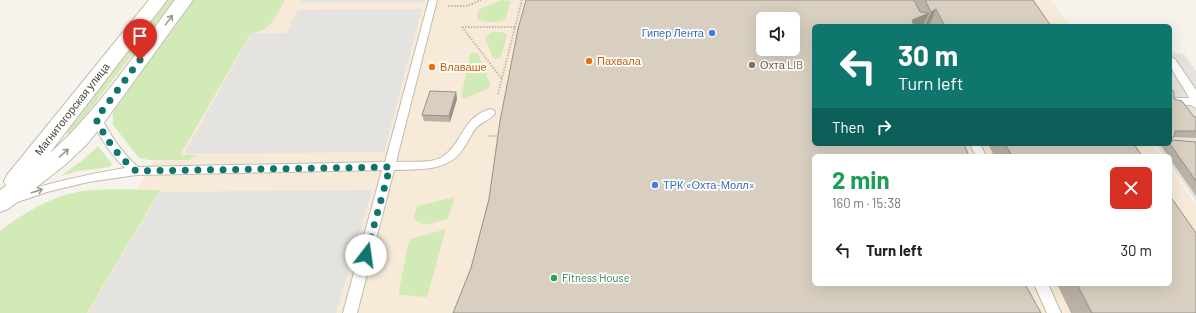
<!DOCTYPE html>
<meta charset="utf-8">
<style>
body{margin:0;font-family:Barlow,sans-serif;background:#f6f6f6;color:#222;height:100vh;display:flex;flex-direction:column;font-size:15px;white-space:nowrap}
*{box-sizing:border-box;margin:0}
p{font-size:13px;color:#767676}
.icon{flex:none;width:22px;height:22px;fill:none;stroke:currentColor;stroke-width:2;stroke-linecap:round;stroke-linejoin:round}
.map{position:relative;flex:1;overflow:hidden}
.drawer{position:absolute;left:812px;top:154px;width:360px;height:132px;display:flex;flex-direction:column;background:#fff;border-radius:6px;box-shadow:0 4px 16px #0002}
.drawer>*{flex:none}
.guide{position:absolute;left:812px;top:24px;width:360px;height:122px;border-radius:6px;box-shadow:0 4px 16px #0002;background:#0f766e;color:#fff;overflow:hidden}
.fabs{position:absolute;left:756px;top:12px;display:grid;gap:8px}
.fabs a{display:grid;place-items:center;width:44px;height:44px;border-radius:6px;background:#fff;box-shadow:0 4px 16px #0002;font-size:20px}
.pin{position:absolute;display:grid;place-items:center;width:34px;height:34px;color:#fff;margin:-41px -17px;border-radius:50% 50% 50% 0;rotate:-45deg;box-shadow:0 0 4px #0007}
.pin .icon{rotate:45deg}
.me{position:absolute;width:44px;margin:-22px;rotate:15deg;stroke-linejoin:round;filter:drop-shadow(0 0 3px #0008)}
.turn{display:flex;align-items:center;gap:14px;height:84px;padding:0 20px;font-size:18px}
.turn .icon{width:52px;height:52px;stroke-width:2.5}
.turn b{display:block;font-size:28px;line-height:34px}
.then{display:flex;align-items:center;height:38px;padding:0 20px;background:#0003;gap:8px;font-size:15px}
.round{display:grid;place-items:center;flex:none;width:42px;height:42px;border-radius:6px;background:#f6f6f6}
.head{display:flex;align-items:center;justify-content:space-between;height:68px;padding:0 20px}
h1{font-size:24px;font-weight:700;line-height:30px;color:#1e9e55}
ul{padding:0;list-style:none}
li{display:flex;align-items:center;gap:12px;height:56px;padding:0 20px}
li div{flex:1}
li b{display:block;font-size:15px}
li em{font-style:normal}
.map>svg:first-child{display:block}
</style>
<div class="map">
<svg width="1196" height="313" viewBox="0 0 1196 313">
<rect width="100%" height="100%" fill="#f6f3ec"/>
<!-- commercial -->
<path fill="#f7ead8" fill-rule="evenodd" d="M255,0H1051L1070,26H814V144H1153L1161,156H814V284H1170V168L1196,205V313H59ZM763,19H793V49H763Z"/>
<!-- industrial -->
<path fill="#e6e2dd" d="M1170,52L1184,54L1196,71V201L1170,164V156H1164L1156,144H1170Z"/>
<!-- green -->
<path fill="#d2eab5" d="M168,0H174L72,133L65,134Z
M194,0H285C275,17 272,31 251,33L180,155H198L189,160H149L139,158L113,125V112Z
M501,0L511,1L505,20C498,23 484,23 477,19L478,11L480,9Z
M492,32H502L507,35L501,57L498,59L493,58L485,38L489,34Z
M474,52L478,54L491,86L487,89L464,99L461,97L470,54Z
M98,146L112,164L110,167L78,171L61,176L84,159Z
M160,190L87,313H0V231L2,229C24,214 48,198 73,193C97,187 134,190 160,190Z
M455,197L448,219L424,225L415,220L414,216L417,206Z
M446,229L427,297L400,295L399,292L408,244L411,239Z"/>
<!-- parking -->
<path fill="#e5e3e0" d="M302,0H425L424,3H300Z
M422,9L384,152L184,154L252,33H286L298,10Z
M372,190L336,313H88L160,192Z"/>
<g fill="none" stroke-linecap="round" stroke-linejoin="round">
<defs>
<path id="service" d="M429,0H437L396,162C410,161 430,164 442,157C463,144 461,118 490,109L494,110L495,113C491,120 481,122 476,128C471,134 468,142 463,149C448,172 419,169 394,170L357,313H343L382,170L136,175L88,182L47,192L0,208V198C42,185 82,175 125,168C110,154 100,137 91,119L92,116H100C111,136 121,152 138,167L385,162Z
M1172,58L1175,59L1196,90V108L1191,105L1170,104V98H1189C1184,85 1170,73 1170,59Z
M970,144H980L986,156H976Z
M1034,284H1048L1061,313H1047Z"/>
<path id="minor" d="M149,0H167L49,154C98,111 136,52 175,0H193L103,124L87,144L65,165L8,209L0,212V190L6,186L4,181L7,175Z"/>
</defs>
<!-- service casing -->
<use href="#service" stroke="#c2bbae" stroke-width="2"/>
<!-- minor casing -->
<use href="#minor" stroke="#c2bbae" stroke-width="2"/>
<!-- path -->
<path stroke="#c4b79f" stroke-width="2" stroke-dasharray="1.5 1.5" stroke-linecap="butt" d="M448,6H467L481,0
M462,27L502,79
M462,27H515
M498,94L522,0
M489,136H501"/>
<!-- service -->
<use href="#service" fill="#fff" fill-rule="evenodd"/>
<!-- minor -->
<use href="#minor" fill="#fff" fill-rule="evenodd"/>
</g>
<!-- wall -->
<path fill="#bab2a6" d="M526,0H1033L1051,26H931L930,24L926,26H924V25L471,268L489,199Z
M456,92L457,99L450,122L424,121L422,115Z
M1174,99L1194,117H1196V138L1174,137L1171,140H1172L1196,142V196L1170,159V156H1168L1160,144H1170Z
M988,144H1134L1142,156H994Z
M1057,284H1170L1196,313H1071Z"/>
<!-- shaded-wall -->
<path fill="#979187" d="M936,9L930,24L925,26L931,12Z
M929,13L923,26H909L912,20Z
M456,92L457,99L450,122L449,116Z"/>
<!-- building -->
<path fill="#d8cfc1" stroke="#979187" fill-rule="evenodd" d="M526,0H914L920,12L929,13L912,20L914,26H814V144H964L969,156H814V284H1025L1041,313H453L471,268L489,199L500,121L518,29ZM763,19H793V49H763Z
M925,0H1033L1051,26H945L936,9L931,12Z
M1170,87L1174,92V99L1182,101L1194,117H1196V131H1175L1174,137L1170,138L1172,140L1196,142V181L1170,144Z
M430,91L456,92L449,116L422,115Z
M1005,144H1134L1142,156H1012Z
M1170,196L1196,233V313H1092L1077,284H1170Z"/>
<!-- one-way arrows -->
<defs><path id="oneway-shaft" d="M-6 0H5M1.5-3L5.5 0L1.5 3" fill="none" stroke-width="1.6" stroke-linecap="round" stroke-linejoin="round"/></defs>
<g stroke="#9c9892">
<use href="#oneway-shaft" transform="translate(169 20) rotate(-54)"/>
<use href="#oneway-shaft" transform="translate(64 153) rotate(-42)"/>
<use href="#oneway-shaft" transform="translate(37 191) rotate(-18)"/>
</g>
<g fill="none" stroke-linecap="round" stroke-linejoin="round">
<!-- route -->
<path stroke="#0f766e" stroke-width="7" stroke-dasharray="0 12.6" d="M140,60L96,119C107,141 117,155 136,171L390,167L366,255"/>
</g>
<!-- markers -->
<g fill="#3f7fe0" stroke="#fff" stroke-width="1.5">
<circle cx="712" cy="33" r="4"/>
<circle cx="655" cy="185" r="4"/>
</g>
<g fill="#e8710a" stroke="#fff" stroke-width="1.5">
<circle cx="589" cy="61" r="4"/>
<circle cx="432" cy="67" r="4"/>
</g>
<circle fill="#8d6e63" stroke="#fff" stroke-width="1.5" cx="752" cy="65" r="4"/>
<circle fill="#2e9e5b" stroke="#fff" stroke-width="1.5" cx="554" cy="278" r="4"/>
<g text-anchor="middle" stroke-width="3.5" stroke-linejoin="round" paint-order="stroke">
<!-- shop labels -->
<g font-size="11" fill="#366cbe" stroke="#fff" text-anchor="end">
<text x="704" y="37">Гипер Лента</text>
<text x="663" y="189" text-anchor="start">ТРК «Охта-Молл»</text>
</g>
<!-- food labels -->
<g font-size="11" fill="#c56008" stroke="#fff" text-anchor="start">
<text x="597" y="65">Пахвала</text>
<text x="440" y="71">Влаваше</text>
</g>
<!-- education labels -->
<g font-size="11" fill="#785e54" stroke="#fff" text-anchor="start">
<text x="760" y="69">Охта LIB</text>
</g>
<!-- street labels -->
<g font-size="11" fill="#4b4439" stroke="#fff">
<text transform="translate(72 109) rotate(-52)" y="4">Магнитогорская улица</text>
</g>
<!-- leisure labels -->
<g font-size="11" fill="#27864d" stroke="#fff" text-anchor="start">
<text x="562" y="282">Fitness House</text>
</g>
</g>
</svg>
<div class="fabs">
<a><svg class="icon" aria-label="sound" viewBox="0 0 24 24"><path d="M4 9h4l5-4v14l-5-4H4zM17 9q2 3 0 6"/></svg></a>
</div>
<div class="pin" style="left:140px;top:60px;background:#d93025"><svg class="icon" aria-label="arrive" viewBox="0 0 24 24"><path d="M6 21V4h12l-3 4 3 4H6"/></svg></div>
<svg class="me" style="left:366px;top:255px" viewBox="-20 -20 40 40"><circle r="19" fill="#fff"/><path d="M0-13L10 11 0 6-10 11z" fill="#0f766e"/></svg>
<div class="guide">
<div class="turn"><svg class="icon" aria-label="left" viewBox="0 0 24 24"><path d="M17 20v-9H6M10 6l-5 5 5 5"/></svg><div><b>30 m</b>Turn left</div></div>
<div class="then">Then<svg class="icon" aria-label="right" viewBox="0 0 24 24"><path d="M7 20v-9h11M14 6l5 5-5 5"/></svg></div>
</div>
<section class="drawer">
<div class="head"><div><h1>2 min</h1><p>160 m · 15:38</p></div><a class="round" style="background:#d93025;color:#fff"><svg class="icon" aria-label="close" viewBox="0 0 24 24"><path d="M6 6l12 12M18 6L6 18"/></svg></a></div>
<ul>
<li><svg class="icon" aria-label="left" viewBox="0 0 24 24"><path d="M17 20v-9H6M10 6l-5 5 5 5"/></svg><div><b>Turn left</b></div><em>30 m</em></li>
</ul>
</section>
</div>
